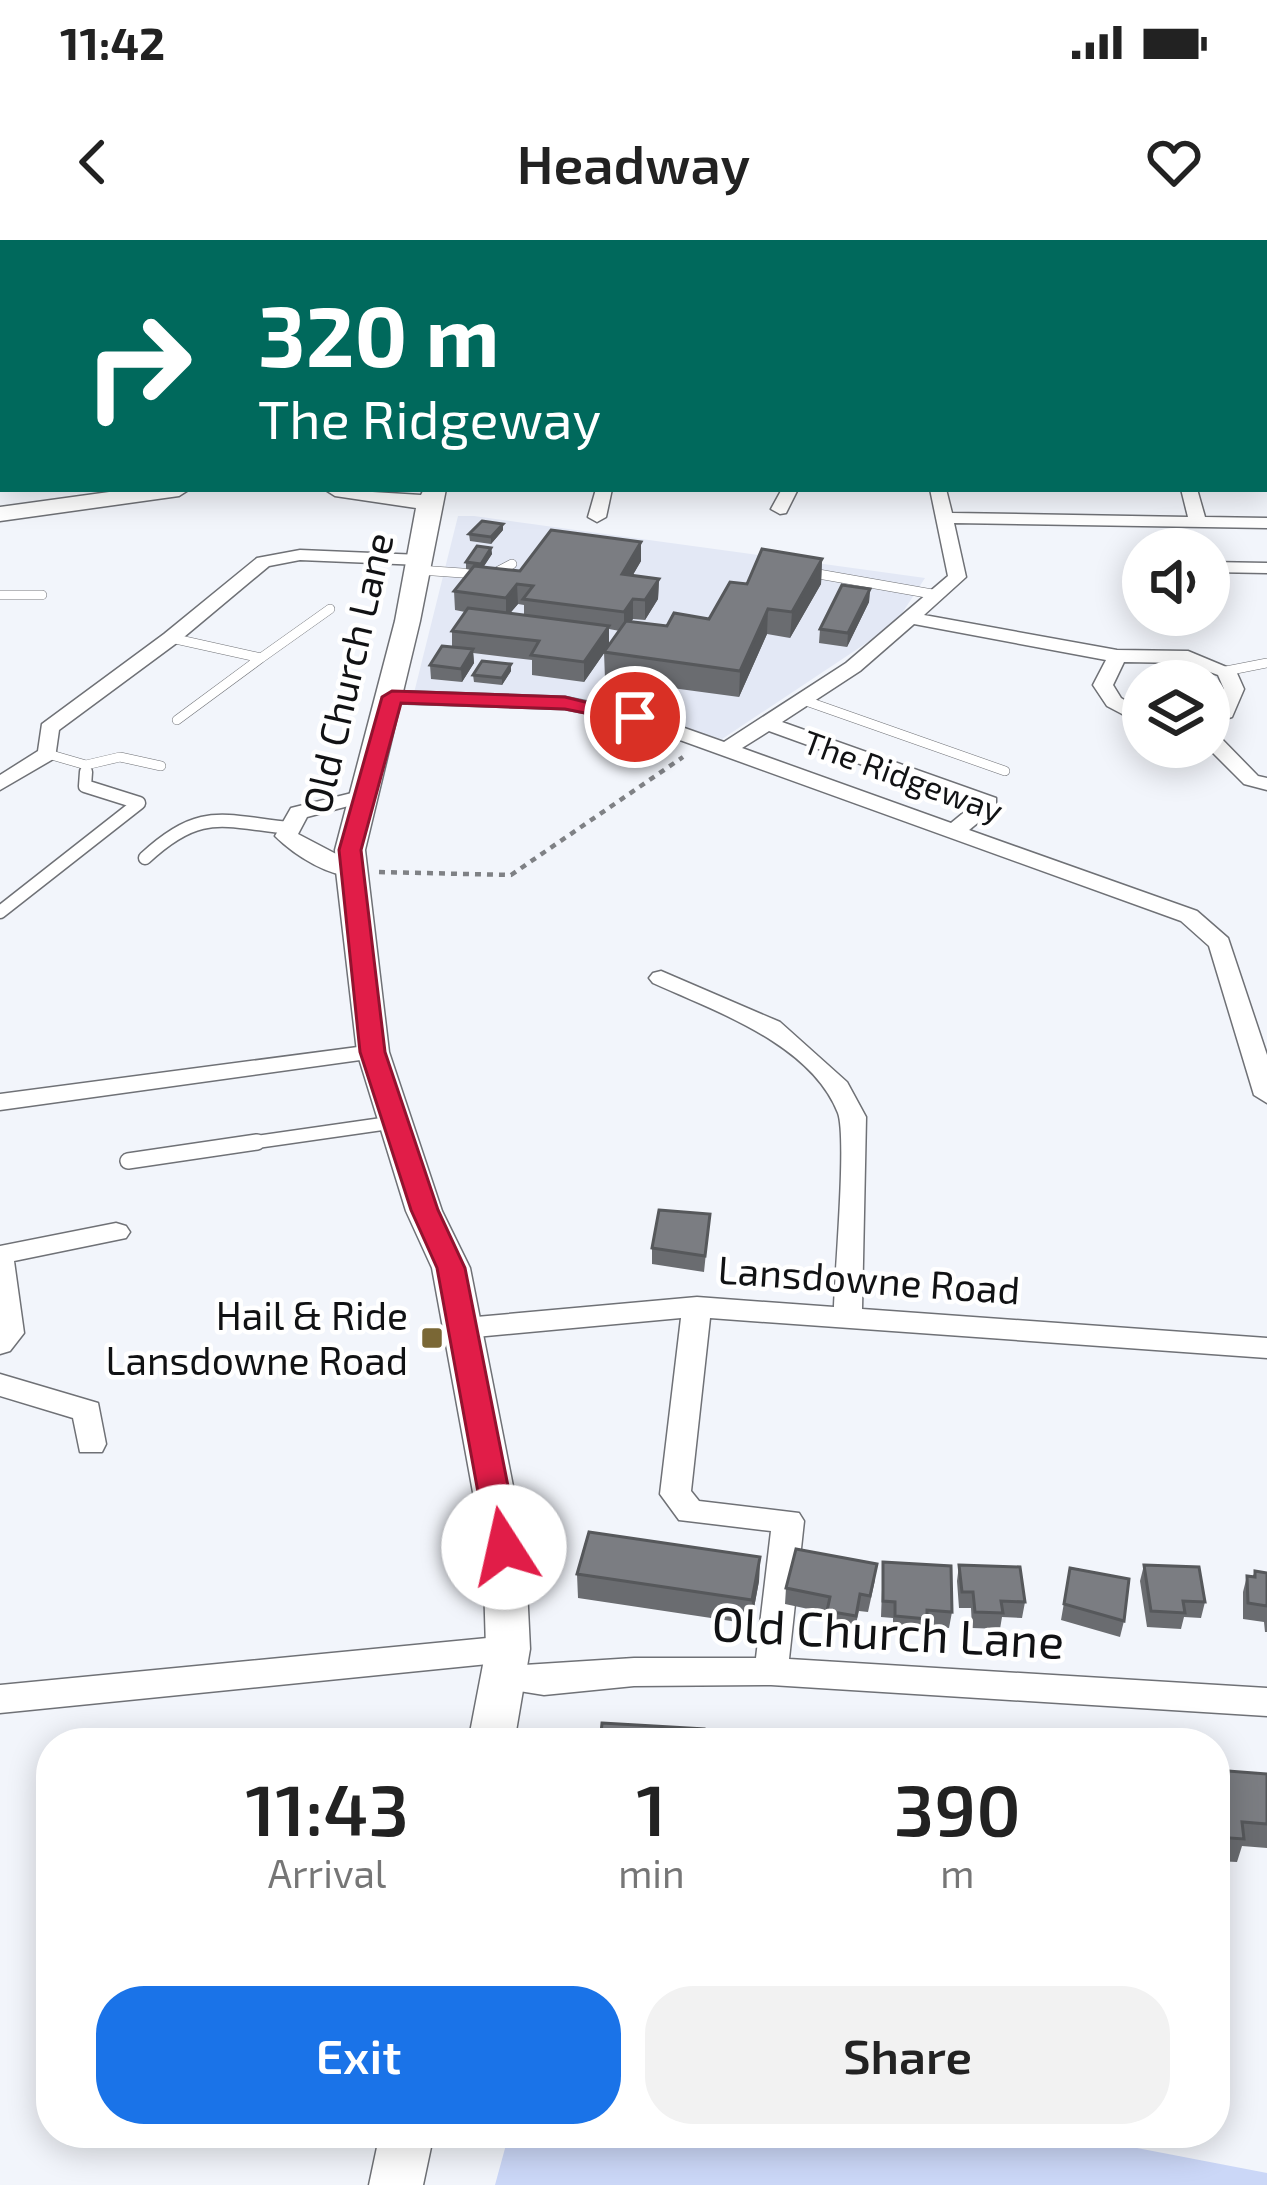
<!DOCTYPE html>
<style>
body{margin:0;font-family:"Exo 2",sans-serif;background:#f2f2f2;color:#222;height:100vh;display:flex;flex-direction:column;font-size:45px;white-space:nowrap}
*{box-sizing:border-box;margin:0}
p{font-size:39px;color:#767676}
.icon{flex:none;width:66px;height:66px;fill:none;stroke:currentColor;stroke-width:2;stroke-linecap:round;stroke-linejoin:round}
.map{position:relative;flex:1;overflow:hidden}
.panel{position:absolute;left:36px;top:1488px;width:1194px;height:420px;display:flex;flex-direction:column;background:#fff;border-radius:48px;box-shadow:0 6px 30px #0003}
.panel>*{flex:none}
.banner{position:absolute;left:0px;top:0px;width:1269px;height:252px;box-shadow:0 6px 30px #0003;background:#00695c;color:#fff;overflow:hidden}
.buttons{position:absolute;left:1122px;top:288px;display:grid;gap:24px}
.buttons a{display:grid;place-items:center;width:108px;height:108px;border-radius:50%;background:#fff;box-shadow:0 6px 30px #0003;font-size:60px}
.pin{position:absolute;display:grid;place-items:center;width:102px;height:102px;color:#fff;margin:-51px;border:6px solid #fff;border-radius:50%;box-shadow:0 3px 12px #0007}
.me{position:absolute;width:132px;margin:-66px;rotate:350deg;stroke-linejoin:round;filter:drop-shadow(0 0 9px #0008)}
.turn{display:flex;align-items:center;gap:42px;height:252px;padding:0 60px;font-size:54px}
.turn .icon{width:156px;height:156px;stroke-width:2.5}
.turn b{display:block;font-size:84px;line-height:102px}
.eta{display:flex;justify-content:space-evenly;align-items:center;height:204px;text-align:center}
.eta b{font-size:72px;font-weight:600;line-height:84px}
.primary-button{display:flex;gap:24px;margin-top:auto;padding:24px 60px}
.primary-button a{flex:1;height:138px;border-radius:48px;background:#1a73e8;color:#fff;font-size:48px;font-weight:600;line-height:138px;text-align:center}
.primary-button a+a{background:#f2f2f2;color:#222}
.status{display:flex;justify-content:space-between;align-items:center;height:84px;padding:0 60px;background:#fff;direction:ltr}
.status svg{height:33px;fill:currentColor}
header{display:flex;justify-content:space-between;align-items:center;height:156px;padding:0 60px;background:#fff;font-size:54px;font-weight:600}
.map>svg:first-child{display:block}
</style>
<div class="status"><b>11:42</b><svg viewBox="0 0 49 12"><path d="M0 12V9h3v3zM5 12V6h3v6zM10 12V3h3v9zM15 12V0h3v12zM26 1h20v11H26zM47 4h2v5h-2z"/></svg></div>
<header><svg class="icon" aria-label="back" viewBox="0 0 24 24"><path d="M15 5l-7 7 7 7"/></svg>Headway<svg class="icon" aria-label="heart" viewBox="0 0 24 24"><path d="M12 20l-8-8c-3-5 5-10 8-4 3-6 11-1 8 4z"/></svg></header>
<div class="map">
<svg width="1267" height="1945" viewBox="0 0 1267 1945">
<rect width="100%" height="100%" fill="#f2f5fb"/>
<!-- built -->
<path fill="#e3e8f5" d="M458,276H474L925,338L895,384L722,499L584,461L414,453Z"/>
<!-- green -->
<path fill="#cbd7f7" d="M515,1893H1059L1267,1933V1945H495L507,1901Z"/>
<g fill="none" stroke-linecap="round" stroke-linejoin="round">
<defs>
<path id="service-far3" d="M968,3L1000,0"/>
<path id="service-far2" d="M419,330L491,335L512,324
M807,332L938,355
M0,355H42
M171,398L261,418L177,480
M261,418L330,369
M1226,431L1267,423
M806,461L1005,531
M48,514L86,525L120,517L161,526
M86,535V525"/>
<path id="service-far1" d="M145,618C200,567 221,581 290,588
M0,672L139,563L85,546L86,532
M236,905L396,882"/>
<path id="service" d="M128,921L257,902"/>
<path id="minor" d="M38,0H52L53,3H39Z
M854,0H868L870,3H856Z
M1107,0H1121V3H1107Z
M1195,0H1209V3H1195Z
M3,31V40L0,41V32Z
M1266,85H1267V94H1266Z
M0,106H3V115H0Z
M1266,223H1267V233H1266Z
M596,249H612L606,277L597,282L588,277Z
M782,249H798L786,273L780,274L771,269Z
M930,249H946L952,273L1188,277L1181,249H1197L1205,277L1267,278V288L954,283L966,337L924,375L1117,410L1188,411L1236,431L1244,449L1232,477L1209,484V472L1216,469L1224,449L1218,435L1186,423L1124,422L1113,445L1121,458L1143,471V485L1107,466L1093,445L1106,420L914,384L860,431L782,482L996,558V568L969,590L1197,671L1228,698L1267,815V863L1254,855L1209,706L1181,681L630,482L565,469L392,463L382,457L392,451L565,457L642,473L724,502L846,423L948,336ZM769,491L973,565L951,583L742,508Z
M300,310L421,315L430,320L421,325L300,320L269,326L178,402L59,490L55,518L0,550V535L38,511L42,484L164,394L257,318Z
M1209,322L1267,323V333L1209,332Z
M1209,491L1216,493L1258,536L1267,538V550L1244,544L1207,507Z
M364,550L375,556L371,560L307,577L298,594L359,626V636C331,639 294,615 275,596L291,568Z
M661,731L780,782L847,842L866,877L862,1069L1267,1098V1118L710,1078L691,1251L699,1261L799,1273L804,1281L789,1419L1267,1448V1476L771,1445L634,1446L544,1455L493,1447L488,1437L493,1427L634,1418H756L771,1291L679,1280L660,1254L681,1078L465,1098L455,1095L451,1088L455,1081L465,1078L697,1057L834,1067C835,1032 847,897 838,873C811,804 715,771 653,743L649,738L653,733Z
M373,805L385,812L382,817L0,870V854Z
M116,983L126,986L130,992L126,998L14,1021L24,1093L10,1111L0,1114V1006Z
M0,1134L98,1163L106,1204L102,1212H80L73,1178L0,1156Z
M508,1396L520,1400L525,1409L520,1418L508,1422L0,1473V1445Z"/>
<path id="tertiary" d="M495,0H513L515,3H497Z
M131,249H190L179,256L0,281V267Z
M324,249L421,255L424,249H446L420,381L365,610L389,812L442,971L470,1028L525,1307L530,1409L514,1503H468L486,1409L483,1307L432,1028L406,971L357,812L336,631L335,610L395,381L416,268L335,256Z
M380,1893H434L423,1945H369Z"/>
</defs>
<!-- service-far3 casing -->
<use href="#service-far3" stroke="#6f7176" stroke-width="9"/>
<!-- service-far2 casing -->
<use href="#service-far2" stroke="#6f7176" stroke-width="10"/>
<!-- service-far1 casing -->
<use href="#service-far1" stroke="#6f7176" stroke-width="15"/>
<!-- service casing -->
<use href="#service" stroke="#6f7176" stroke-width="18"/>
<!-- minor casing -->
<use href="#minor" stroke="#6f7176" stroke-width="3"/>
<!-- tertiary casing -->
<use href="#tertiary" stroke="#6f7176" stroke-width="3"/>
<!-- path -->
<path stroke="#7f8185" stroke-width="4.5" stroke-dasharray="6 6" stroke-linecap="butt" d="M379,632L511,635L683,517"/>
<!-- service-far3 -->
<use href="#service-far3" stroke="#fff" stroke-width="8"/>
<!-- service-far2 -->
<use href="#service-far2" stroke="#fff" stroke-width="9"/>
<!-- service-far1 -->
<use href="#service-far1" stroke="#fff" stroke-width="12"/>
<!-- service -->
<use href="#service" stroke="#fff" stroke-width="15"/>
<!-- minor -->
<use href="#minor" fill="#fff" fill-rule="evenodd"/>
<!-- tertiary -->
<use href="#tertiary" fill="#fff" fill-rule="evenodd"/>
</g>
<!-- wall -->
<path fill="#6a6c70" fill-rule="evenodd" d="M503,290L491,304L470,301L469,294Z
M641,302V321L632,336L659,339L658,359L645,380L633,379L631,381L667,386L709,379L747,344L822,319L821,344L790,398L767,394L739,457L605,439L604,412L620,391L609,389V406L584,442L532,435V420L473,413L474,423L462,442L431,439L430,425L452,407V391L465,372L455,370L454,351L471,330L466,329V322L491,308L492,314L483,327L520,331ZM518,364L524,365V375L510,373Z
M870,349L869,362L847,407L819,403L820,389Z
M511,424V431L502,445L474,442L473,435Z
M710,974L704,1032L652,1024V1008Z
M760,1317L759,1341L751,1384L578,1358L577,1334Z
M883,1322L952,1372L949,1388L926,1386L925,1395L893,1393V1378L881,1377Z
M959,1325L1025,1362L1022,1378L1002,1377L1000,1389L972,1388L971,1368H959L957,1341Z
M1144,1325L1205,1362L1201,1378L1184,1377L1181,1389L1147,1387L1140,1341Z
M1070,1328L1124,1381L1120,1397L1061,1380Z
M1255,1331L1267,1333V1392H1265L1264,1382L1243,1379V1352L1247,1336H1253Z
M875,1340L868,1372L859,1371L854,1392L826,1387L827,1373L785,1364L786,1348Z
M1215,1530L1267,1534V1608L1242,1606L1237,1622L1215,1621Z"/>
<!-- shaded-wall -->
<path fill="#56585b" d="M503,284V290L491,304V297Z
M641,302V321L622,354V334Z
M491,308L492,314L481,331V324Z
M822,319L821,344L790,398L792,372Z
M659,339L658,359L645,380V360Z
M517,344L518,364L506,378V358Z
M870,349L869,362L847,407L848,393Z
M633,359V379L624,391V372Z
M768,369L767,394L739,457L740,431Z
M609,386V406L584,442V422Z
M473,409L474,423L462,442L461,429Z
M511,424V431L502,445V438Z
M760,1317L759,1341L751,1384L752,1360Z"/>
<!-- building -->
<path fill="#7b7d82" stroke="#56585b" stroke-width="3" d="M482,281L503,284L491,297L469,294Z
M551,290L641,302L622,334L659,339L645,360L633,359L624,372L523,359L533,346L517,344L506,358L454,351L474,326L520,331Z
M477,306L491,308L481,324L466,322Z
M762,309L822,319L792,372L768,369L740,431L604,412L626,381L667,386L674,373L709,379L730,342L747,344Z
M842,345L870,349L848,393L820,389Z
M468,368L609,386L584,422L531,415L539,401L452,391Z
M442,406L473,409L461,429L430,425Z
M482,421L511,424L502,438L473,435Z
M659,970L710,974L705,1016L652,1008Z
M589,1292L760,1317L752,1360L577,1334Z
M796,1309L877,1324L870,1356L860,1354L856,1376L827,1371L830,1357L786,1348Z
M883,1322L951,1326L952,1372L927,1370V1379L895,1376V1362L883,1361Z
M959,1325L1020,1327L1025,1362L1001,1361L1003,1373L975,1372L973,1352H962Z
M1144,1325L1199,1327L1205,1362L1183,1361L1185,1373L1151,1371Z
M1070,1328L1129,1339L1124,1381L1064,1364Z
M1255,1331L1267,1333V1366L1248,1363L1247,1336L1255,1337Z
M602,1483L704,1489L703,1503H600Z
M1215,1530L1267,1534V1584L1242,1582L1244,1599L1215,1597Z"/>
<!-- route -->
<path fill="#e11d48" stroke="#92132f" stroke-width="3" d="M392,451L565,457L646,477L635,483L565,469L401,463L361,610L385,812L438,970L465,1028L520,1307L515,1316L504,1319L493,1316L488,1307L437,1028L411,970L360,812L339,610L382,457Z"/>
<!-- markers -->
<rect fill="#7a6735" stroke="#fff" stroke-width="4.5" x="420" y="1086" width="24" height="24" rx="6"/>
<g text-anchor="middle" stroke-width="9" stroke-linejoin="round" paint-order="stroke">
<!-- far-street labels -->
<g font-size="33" fill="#111214" stroke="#fff">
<text transform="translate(903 536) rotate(20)" y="12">The Ridgeway</text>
</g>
<!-- street labels -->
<g font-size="39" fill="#111214" stroke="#fff">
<text transform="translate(348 433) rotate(-77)" y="14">Old Church Lane</text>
<text transform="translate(869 1040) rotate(4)" y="14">Lansdowne Road</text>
</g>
<!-- poi labels -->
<g font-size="39" fill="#111214" stroke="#fff" text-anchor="end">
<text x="408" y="1090">Hail &amp; Ride<tspan x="408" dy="45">Lansdowne Road</tspan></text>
</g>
<!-- near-street labels -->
<g font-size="48" fill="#111214" stroke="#fff">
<text transform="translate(888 1393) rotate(3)" y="17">Old Church Lane</text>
</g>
</g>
</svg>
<div class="buttons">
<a><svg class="icon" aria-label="sound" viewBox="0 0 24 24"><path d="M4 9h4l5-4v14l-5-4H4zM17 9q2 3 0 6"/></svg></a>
<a><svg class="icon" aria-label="layers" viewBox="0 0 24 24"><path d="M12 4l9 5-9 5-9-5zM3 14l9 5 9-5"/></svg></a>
</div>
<div class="pin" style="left:635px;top:477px;background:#d93025"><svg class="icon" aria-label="arrive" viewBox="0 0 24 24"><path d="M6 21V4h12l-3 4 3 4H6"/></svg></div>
<svg class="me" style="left:504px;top:1307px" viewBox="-20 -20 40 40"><circle r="19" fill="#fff"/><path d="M0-13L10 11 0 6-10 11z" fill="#e11d48"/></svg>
<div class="banner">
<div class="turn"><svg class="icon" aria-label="right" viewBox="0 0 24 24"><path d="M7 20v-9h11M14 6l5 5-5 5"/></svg><div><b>320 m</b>The Ridgeway</div></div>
</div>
<section class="panel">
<div class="eta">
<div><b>11:43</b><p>Arrival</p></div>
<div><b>1</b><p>min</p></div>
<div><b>390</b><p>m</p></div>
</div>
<div class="primary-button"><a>Exit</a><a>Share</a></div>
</section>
</div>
